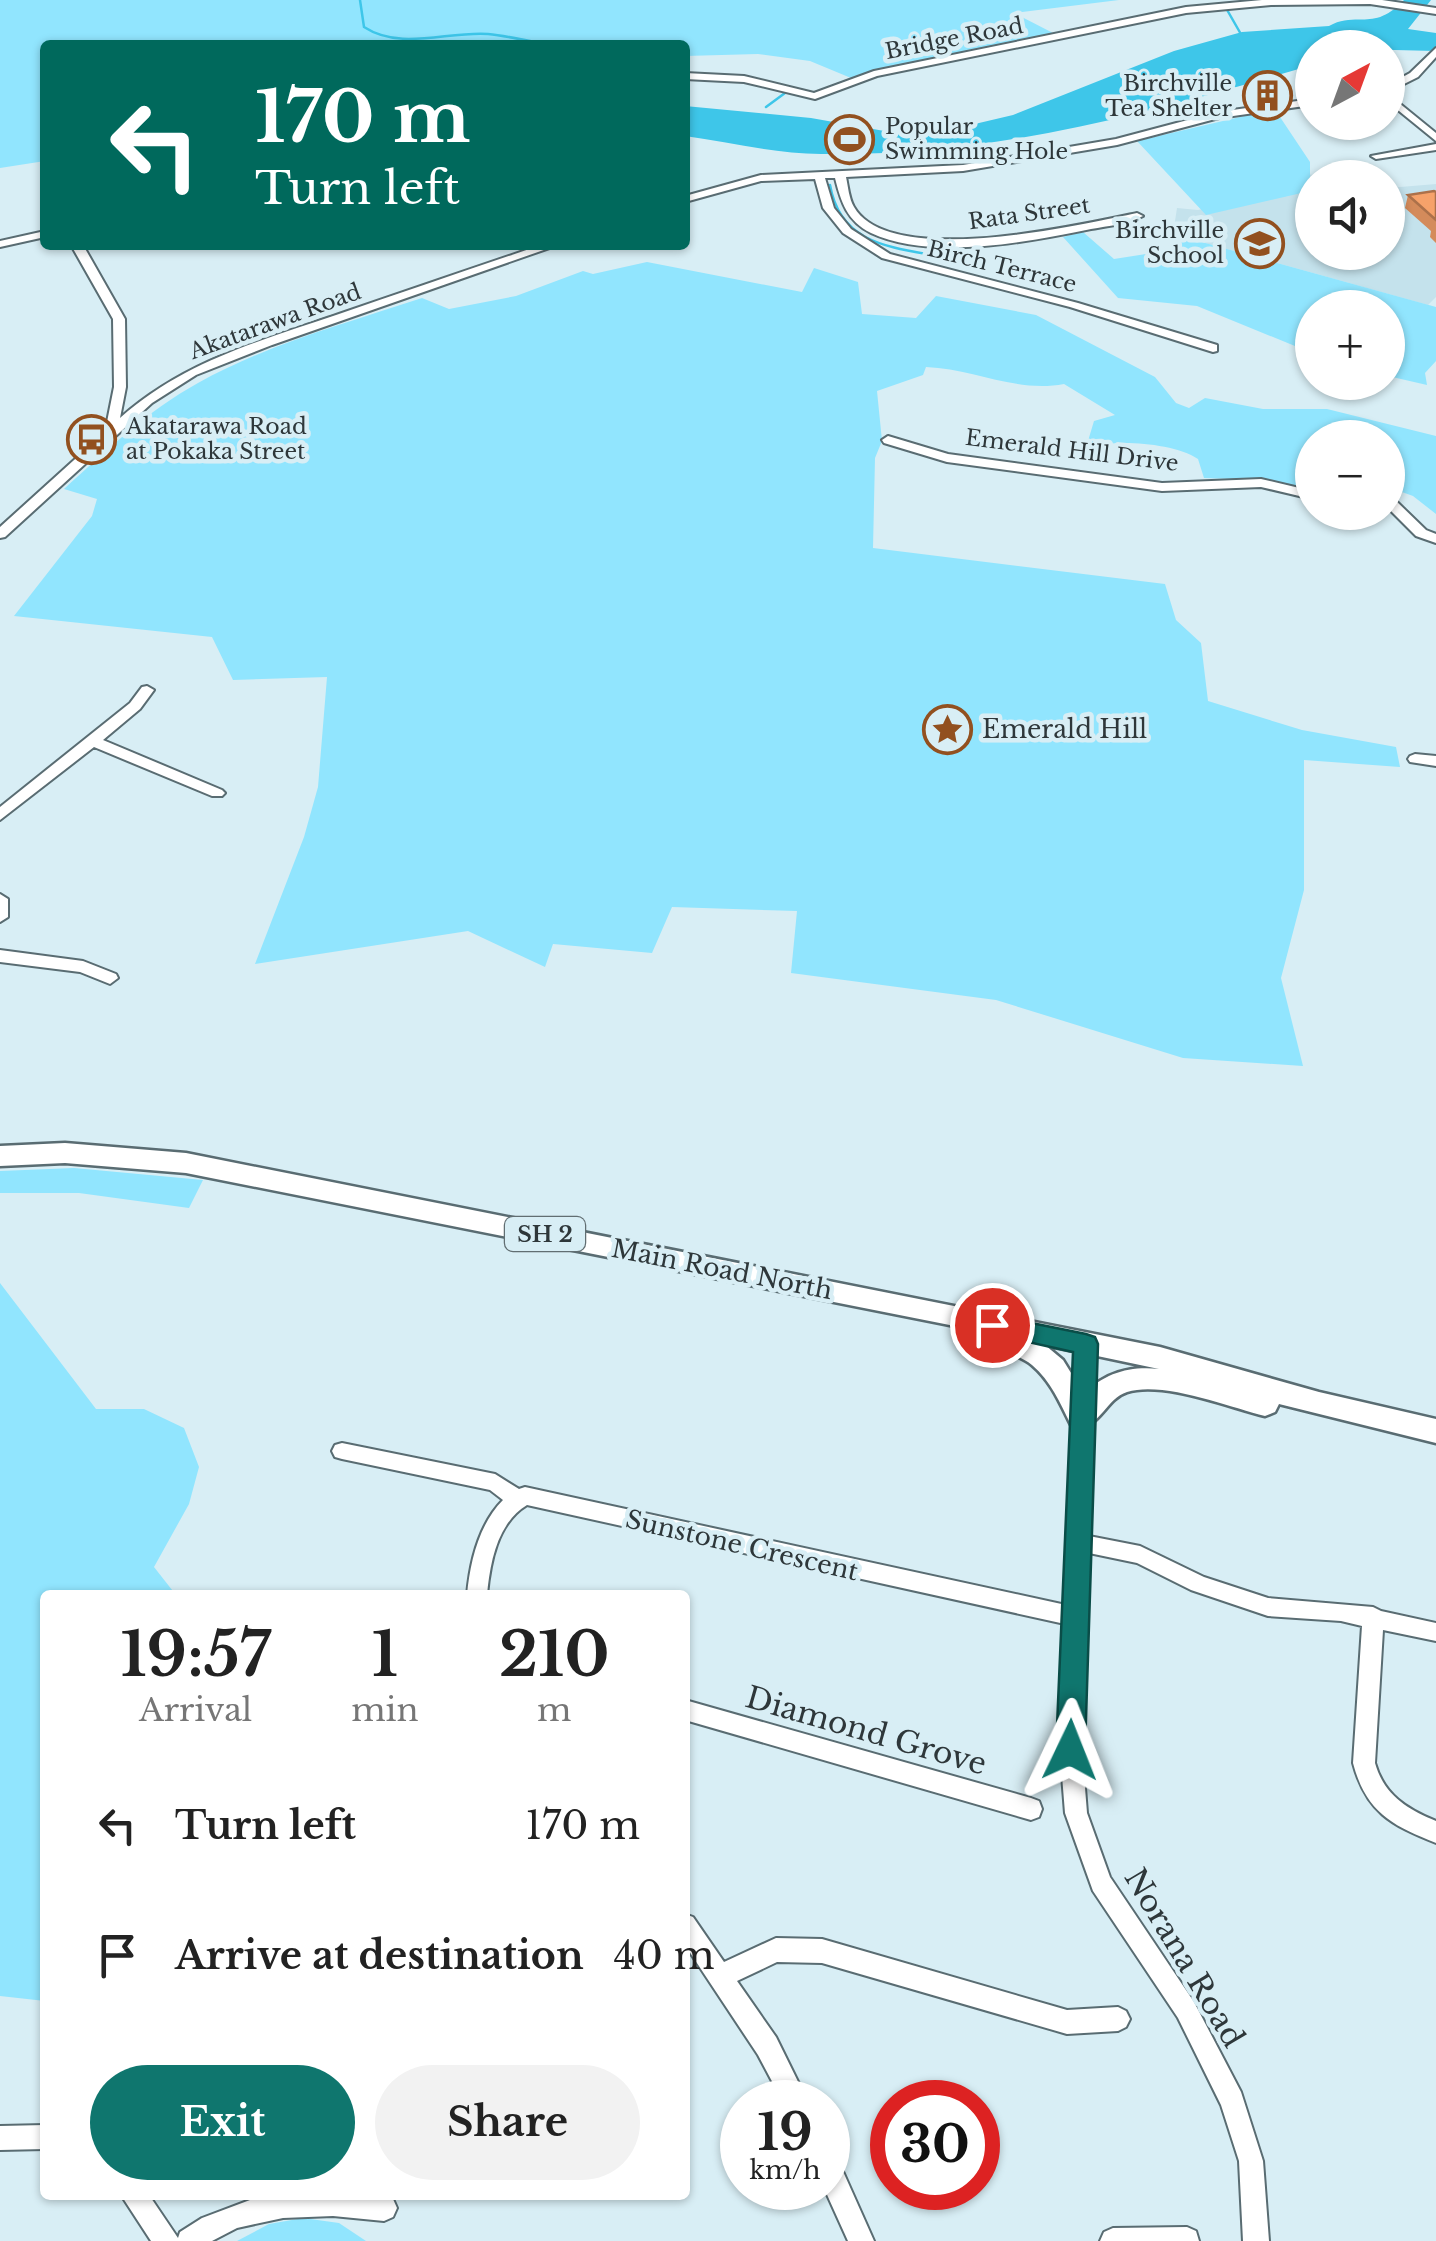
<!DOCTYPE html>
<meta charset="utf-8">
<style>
body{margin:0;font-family:"Libre Baskerville",serif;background:#f2f2f2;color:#222;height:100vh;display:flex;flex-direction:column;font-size:38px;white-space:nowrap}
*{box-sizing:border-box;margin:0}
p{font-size:32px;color:#767676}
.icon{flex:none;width:55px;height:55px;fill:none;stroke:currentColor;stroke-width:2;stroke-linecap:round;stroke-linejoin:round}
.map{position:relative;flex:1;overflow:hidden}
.details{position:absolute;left:40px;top:1590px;width:650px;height:610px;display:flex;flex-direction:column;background:#fff;border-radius:10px;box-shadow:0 2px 8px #0004}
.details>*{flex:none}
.banner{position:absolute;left:40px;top:40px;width:650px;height:210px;border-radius:10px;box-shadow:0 2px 8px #0004;background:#00695c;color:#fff;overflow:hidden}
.needle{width:65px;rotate:41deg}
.buttons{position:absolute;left:1295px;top:30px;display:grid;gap:20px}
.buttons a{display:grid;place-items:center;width:110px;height:110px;border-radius:50%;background:#fff;box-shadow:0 2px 8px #0004;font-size:50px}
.speed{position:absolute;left:720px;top:2080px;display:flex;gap:20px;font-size:50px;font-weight:700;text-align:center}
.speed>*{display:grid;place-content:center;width:130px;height:130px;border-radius:50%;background:#fff;box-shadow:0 2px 8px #0004;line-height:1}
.speed small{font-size:25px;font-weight:400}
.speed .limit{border:15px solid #d22;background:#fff;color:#111}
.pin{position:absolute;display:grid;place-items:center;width:85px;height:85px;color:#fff;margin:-42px;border:5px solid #fff;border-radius:50%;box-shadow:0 2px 10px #0007}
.me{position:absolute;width:110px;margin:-55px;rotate:2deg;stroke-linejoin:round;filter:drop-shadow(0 0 8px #0008)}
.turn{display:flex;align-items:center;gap:35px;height:210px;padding:0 50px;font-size:45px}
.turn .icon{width:130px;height:130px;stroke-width:2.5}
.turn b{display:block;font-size:70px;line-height:85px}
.eta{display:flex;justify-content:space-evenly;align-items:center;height:170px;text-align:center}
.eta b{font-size:60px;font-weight:800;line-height:70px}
.button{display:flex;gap:20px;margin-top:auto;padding:20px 50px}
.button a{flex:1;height:115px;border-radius:60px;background:#0f766e;color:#fff;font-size:40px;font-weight:800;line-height:115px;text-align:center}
.button a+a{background:#f2f2f2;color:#222}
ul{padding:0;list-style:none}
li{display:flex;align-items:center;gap:30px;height:130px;padding:0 50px}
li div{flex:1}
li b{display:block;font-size:38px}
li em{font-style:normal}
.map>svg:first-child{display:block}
</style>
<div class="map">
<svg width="1436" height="2241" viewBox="0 0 1436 2241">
<rect width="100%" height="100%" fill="#d8eef5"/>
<!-- built -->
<path fill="#c4e2ec" d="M1306,174L1329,177L1312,178V252H1388V188L1436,184V297L1428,305L1173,234L1177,208L1198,210L1279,191L1306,194Z"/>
<!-- green -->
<path fill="#91e5fe" d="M0,0H1119L1014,13L1053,33L851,78L810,61L758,54L685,56V45H45V161L0,168Z
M1253,114H1278L1310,162V191L1206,215L1137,141Z
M1083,232L1114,259L1178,249L1173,234L1436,307V361L1425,373L1427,385L1388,376V308H1312V353L1197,306L1118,298L1063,237Z
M647,262L802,292L814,268L858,282L862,314L916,318L936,296L1036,315L1155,377L1176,403L1189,408L1205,398L1263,409H1327L1436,436V514L1413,496L1388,487V438H1312V490L1258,480L1204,478L1198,459C1177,445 1132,441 1107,444L1103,452L1085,451L1094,421L1115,415L1064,384C1016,393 975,369 926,367L923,375L877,391L882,441L875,458L873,548L1165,584L1176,620L1201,643L1208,701L1302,730L1396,747L1400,767L1304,760V890L1281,978L1303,1066L1183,1058L996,1000L791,973L797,911L672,907L652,953L553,944L545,967L468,931L255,964L304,837L318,787L327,677L233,680L212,637L14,616L92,516L97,499L64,489C106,451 147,411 198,383C268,344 347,323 422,298L449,309L516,296L583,271L593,274Z
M74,1168L203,1180L189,1208L79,1193H0V1171Z
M0,1283L96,1409H144L184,1428L199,1467L189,1504L154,1567L176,1595H45V2001L0,1996Z
M303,2218L339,2223L366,2241H237L269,2224Z"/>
<!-- water -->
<path fill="#3ec6e9" d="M1404,0H1431L1408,29L1436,33V51L1312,48V65C1148,113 994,157 821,154C776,154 729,142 685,136V106L811,118L890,132L945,131L1013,115L1174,51L1242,32L1329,26C1357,10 1373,33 1404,0Z"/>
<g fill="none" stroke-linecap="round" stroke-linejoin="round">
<!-- stream -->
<path stroke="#3ec6e9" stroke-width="2.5" d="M360,0L364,27C401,51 447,31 488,34C508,36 529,41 550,45
M1226,8L1242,36
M766,107L785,93
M830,185C840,243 888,247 938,256"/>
<defs>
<path id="minor" d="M1262,0H1382L1436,8V14L1370,4L1271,5L1186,13L877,76L815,99L744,82L685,79V73L744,76L814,93L874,71L1186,7Z
M1436,48V57L1418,77L1388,92V85L1410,73Z
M1388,94L1436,133V141L1388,102Z
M1312,99V105L1219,118L1117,145L963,171L846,177C848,186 849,199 854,207C890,269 1079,225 1137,213L1143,216C1128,224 1108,226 1091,229C1028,242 931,261 871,233C847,221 841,202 835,178H825L834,208L851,229L890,254L1078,303L1217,345V351L1213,352L1070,307L882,258L843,233L823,208L815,179L761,181L685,202V196L761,175L963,165L1116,139L1218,112Z
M1436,144V150L1376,159L1371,156Z
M45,231V237L0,247V241Z
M71,245H83L125,319L126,387L120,418C184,361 260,341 339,314C406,291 474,268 541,245H558L272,345L196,375L152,403L5,537L0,538V527L105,432L114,387L113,319Z
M888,436L948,454L1162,483L1261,479L1312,491V499L1261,487L1162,491L947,462L884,443L882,440Z
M1388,497L1393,498L1426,530L1436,534V543L1416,536L1388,508Z
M147,686L154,690L140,709L103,740L222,790L225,793L222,796H212L94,747L0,820V807L130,703L142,687Z
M1415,754L1436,756V766L1410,762L1408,759L1410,756Z
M0,894L8,899V917L0,922Z
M0,950L83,961L116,974L118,978L110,984L80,972L0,962Z
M1086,1336L1093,1339L1096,1344L1089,1536L1140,1546L1204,1577L1268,1598L1373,1607L1381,1611L1436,1623V1641L1383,1630L1375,1763C1384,1795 1407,1809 1436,1821V1843C1391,1825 1366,1812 1353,1763L1362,1626L1341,1621L1268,1616L1191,1590L1137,1563L1089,1553L1082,1750L1087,1813L1110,1877L1194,2002L1241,2092L1263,2161L1269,2241H1243L1239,2161L1221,2105L1178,2018L1093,1891L1065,1813L1060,1750L1065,1624L527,1505C497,1523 490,1563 487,1595H467C470,1562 479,1524 503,1500L490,1490L342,1459L335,1457L332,1451L335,1445L342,1443L495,1474L519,1489L525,1487L1066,1605L1068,1547L1066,1542L1069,1536L1076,1344L1079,1339Z
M685,1700L1031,1798L1039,1801L1042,1809L1039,1817L1031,1820L685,1720Z
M685,1914L693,1917L724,1962L776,1938L822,1939L1067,2010L1118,2007L1126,2011L1130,2019L1126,2027L1118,2031L1067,2034L822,1963L777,1962L737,1981L776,2037L808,2102H783L758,2055L685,1945Z
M45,2125V2149L0,2150V2126Z
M828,2155L837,2158L874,2241H848L824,2188H828Z
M121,2195H149L178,2238L180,2232L202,2218L258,2197L380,2195L393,2199L397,2208L393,2217L384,2221L333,2216L283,2218L237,2228L212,2241H151Z
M1187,2227L1196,2231L1199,2241H1100L1104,2232L1113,2228Z"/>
<path id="highway" d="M65,1143L186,1153L1160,1347L1319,1392L1436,1419V1443L1279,1404L1275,1412L1265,1416C1228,1407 1164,1381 1127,1392C1104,1399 1098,1435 1071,1425C1060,1403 1051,1381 1032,1365C1020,1355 999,1352 992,1339L995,1334L186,1173L65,1163L0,1166V1146ZM1045,1345L1159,1369C1129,1366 1105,1373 1084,1394L1063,1360Z"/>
</defs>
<!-- minor casing -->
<use href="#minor" stroke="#596c72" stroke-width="4"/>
<!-- highway casing -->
<use href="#highway" stroke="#596c72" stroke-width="5"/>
<!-- minor -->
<use href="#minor" fill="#fff" fill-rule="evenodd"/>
<!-- highway -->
<use href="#highway" fill="#fff" fill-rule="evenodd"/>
</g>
<!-- wall -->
<path fill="#d48b5b" d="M1436,192V243L1430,237L1431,231L1405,208L1408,195Z"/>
<!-- building -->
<path fill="#f6a26a" stroke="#ac714a" stroke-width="2.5" d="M1434,191L1436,192V220L1408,195Z"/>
<!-- route -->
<path fill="#0f766e" stroke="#0a4d48" stroke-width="2.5" d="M992,1315L1086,1334L1095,1337L1098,1344L1085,1750L1081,1759L1070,1763L1060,1759L1056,1750L1073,1352L984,1332L980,1325L984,1318Z"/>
<!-- icons -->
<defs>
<symbol id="building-ring" viewBox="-11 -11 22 22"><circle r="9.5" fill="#d8eef5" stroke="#92501f" stroke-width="1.5"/><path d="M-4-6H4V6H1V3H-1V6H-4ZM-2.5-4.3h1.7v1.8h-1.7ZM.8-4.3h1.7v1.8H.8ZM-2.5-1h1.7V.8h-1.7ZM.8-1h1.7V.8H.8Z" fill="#92501f"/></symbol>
<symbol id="stadium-ring" viewBox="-11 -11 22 22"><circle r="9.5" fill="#d8eef5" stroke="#92501f" stroke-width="1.5"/><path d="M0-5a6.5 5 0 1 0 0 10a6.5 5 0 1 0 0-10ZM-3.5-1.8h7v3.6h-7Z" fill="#92501f"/></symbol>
<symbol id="school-ring" viewBox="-11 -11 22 22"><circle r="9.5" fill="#d8eef5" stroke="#92501f" stroke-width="1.5"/><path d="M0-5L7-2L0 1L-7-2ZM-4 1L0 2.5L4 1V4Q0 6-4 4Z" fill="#92501f"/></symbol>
<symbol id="bus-ring" viewBox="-11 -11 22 22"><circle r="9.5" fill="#d8eef5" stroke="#92501f" stroke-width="1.5"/><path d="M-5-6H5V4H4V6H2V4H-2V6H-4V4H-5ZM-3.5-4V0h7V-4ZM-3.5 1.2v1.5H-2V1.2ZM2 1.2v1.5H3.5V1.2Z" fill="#92501f"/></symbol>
<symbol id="sight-ring" viewBox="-11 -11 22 22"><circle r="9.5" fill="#d8eef5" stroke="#92501f" stroke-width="1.5"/><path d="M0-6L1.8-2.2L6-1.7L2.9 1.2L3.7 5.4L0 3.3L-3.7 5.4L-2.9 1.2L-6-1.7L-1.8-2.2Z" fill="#92501f"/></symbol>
</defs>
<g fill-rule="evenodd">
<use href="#building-ring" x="1240" y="68" width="55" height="55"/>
<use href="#stadium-ring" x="822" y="112" width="55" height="55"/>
<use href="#school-ring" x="1232" y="216" width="55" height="55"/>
<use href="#bus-ring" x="64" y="412" width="55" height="55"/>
<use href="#sight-ring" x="920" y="702" width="55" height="55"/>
</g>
<g text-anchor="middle" stroke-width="9" stroke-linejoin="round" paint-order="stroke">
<!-- far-street labels -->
<g font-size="22" fill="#2e373a" stroke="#d8eef5">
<text transform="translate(954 38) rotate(-11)" y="8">Bridge Road</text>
<text transform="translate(1029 213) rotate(-8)" y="8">Rata Street</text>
<text transform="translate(1002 266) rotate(14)" y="8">Birch Terrace</text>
<text transform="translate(275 321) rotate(-20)" y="8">Akatarawa Road</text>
<text transform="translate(1072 450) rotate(7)" y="8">Emerald Hill Drive</text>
</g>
<!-- far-poi labels -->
<g font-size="22" fill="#2e373a" stroke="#d8eef5" text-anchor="end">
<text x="1232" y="91">Birchville<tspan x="1232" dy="25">Tea Shelter</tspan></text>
<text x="885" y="134" text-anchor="start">Popular<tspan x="885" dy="25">Swimming Hole</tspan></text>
<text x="1224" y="238">Birchville<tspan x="1224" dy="25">School</tspan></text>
<text x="126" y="434" text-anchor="start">Akatarawa Road<tspan x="126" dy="25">at Pokaka Street</tspan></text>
</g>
<!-- shield labels -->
<rect fill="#d8eef5" stroke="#616e72" stroke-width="2.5" x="505" y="1217" width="80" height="34" rx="8"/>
<g font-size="22" font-weight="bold" fill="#2e373a">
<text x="545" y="1242">SH 2</text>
</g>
<!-- poi labels -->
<g font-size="25" fill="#2e373a" stroke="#d8eef5" text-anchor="start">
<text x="982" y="738">Emerald Hill</text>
</g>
<!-- street labels -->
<g font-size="25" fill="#2e373a" stroke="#d8eef5">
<text transform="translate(722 1269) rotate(11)" y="9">Main Road North</text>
<text transform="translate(742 1545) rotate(13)" y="9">Sunstone Crescent</text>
</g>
<!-- near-street labels -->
<g font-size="30" fill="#2e373a" stroke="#d8eef5">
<text transform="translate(866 1731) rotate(16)" y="10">Diamond Grove</text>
<text transform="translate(1184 1958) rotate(59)" y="10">Norana Road</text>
</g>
</g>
</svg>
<div class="buttons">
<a><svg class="needle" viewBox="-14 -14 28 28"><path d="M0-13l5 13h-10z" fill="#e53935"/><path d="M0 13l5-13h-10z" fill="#767676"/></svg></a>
<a><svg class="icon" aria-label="sound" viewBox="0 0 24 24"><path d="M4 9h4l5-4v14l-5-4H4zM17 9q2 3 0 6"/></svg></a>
<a>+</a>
<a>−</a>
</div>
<div class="speed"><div>19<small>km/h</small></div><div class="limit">30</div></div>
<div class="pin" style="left:992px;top:1325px;background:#d93025"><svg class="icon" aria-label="arrive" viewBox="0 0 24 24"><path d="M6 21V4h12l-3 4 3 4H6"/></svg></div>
<svg class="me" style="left:1070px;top:1750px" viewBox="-20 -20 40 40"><path d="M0-17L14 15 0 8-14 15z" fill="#0f766e" stroke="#fff" stroke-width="4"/></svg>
<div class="banner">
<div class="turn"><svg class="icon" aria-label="left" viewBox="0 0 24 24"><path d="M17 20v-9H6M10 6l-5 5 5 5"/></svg><div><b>170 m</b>Turn left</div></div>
</div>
<section class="details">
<div class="eta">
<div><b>19:57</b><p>Arrival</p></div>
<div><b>1</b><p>min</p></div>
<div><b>210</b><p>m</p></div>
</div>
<ul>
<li><svg class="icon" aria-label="left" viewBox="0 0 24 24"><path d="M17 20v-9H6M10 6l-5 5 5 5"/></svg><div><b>Turn left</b></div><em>170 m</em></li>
<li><svg class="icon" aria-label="arrive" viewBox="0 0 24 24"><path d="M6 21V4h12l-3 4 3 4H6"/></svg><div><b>Arrive at destination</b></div><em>40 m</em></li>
</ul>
<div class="button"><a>Exit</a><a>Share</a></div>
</section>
</div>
